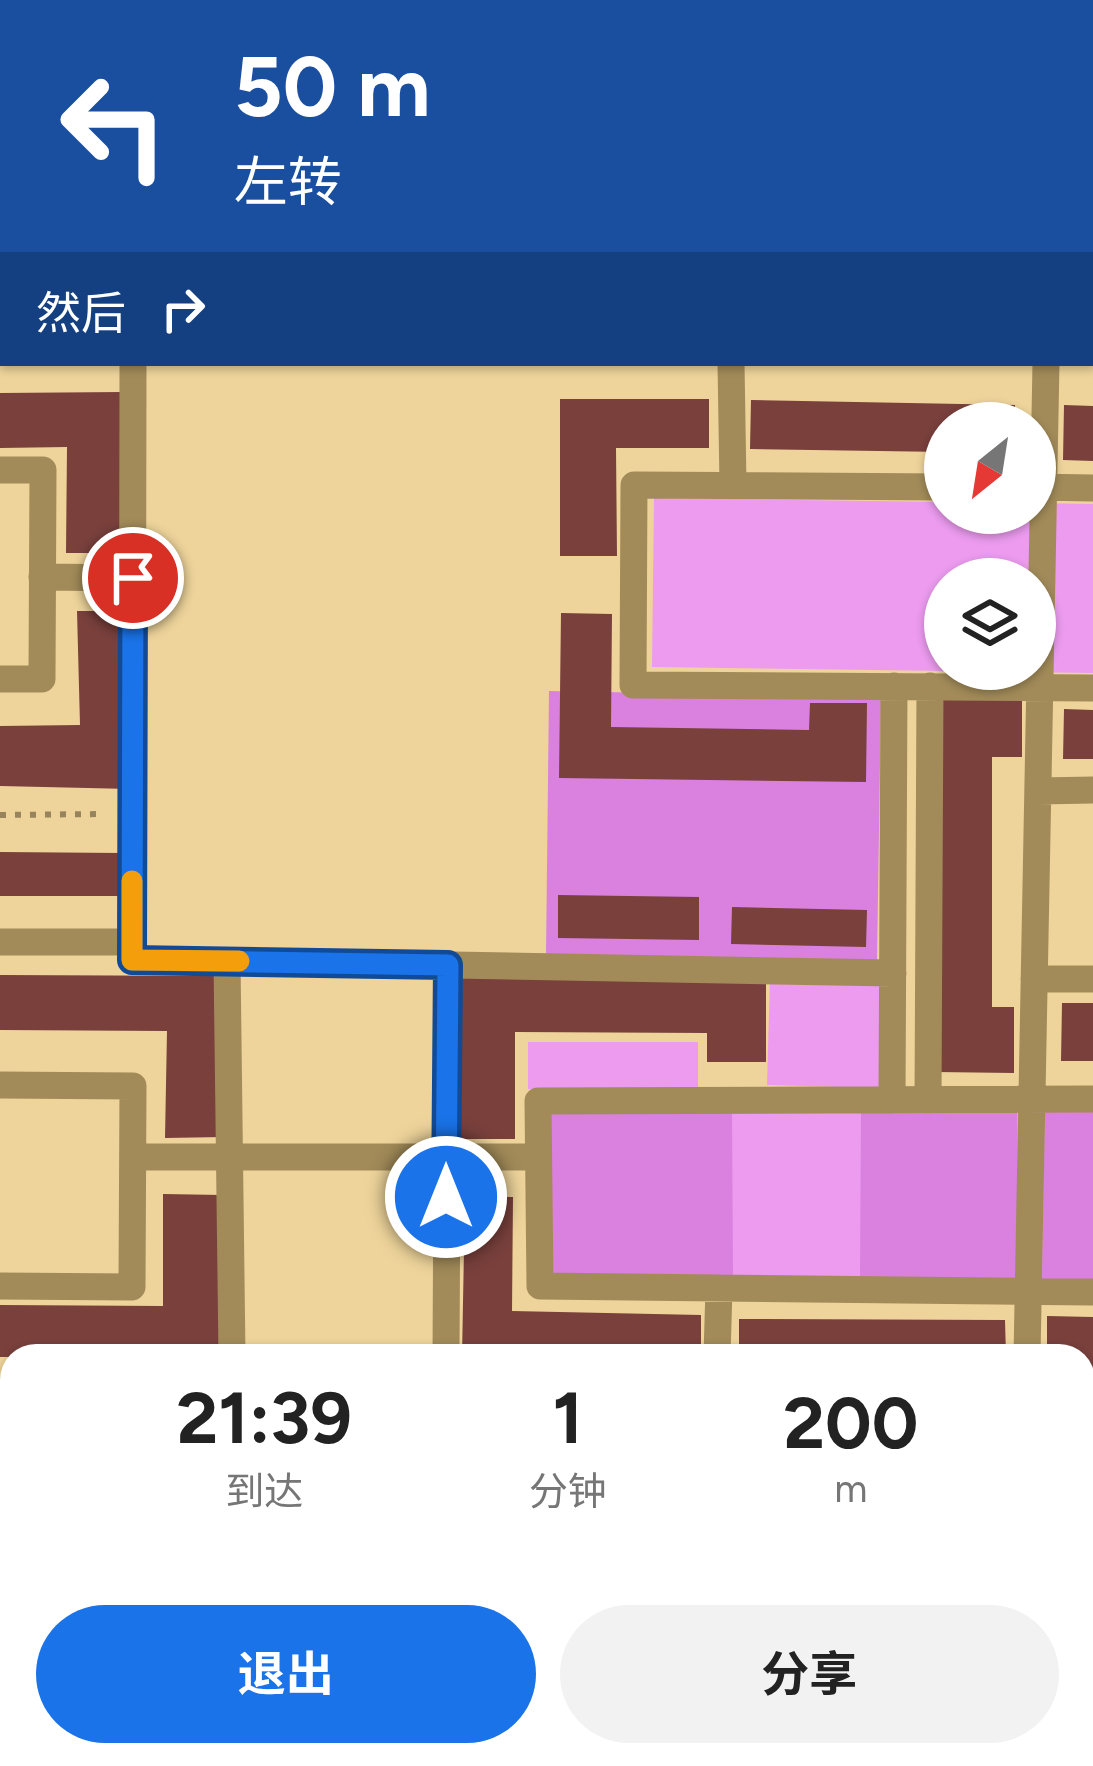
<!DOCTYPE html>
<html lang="zh">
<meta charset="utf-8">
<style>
body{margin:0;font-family:Figtree,"Noto Sans SC",sans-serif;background:#f2f2f2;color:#222;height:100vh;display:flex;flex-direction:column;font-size:45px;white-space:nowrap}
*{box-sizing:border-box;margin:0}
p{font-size:39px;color:#767676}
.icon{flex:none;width:66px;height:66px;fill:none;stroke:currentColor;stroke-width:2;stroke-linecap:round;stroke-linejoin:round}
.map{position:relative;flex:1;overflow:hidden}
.sheet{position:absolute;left:0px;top:1344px;width:1095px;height:423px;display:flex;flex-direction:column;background:#fff;border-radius:36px 36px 0 0;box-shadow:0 3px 9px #0004}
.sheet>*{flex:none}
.hud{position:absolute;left:0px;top:0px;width:1095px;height:366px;box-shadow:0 3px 9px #0004;background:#1a4fa0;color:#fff;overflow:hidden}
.needle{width:78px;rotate:210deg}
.fabs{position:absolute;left:924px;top:402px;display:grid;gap:24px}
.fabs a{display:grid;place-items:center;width:132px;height:132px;border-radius:50%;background:#fff;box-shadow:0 3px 9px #0004;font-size:60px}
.pin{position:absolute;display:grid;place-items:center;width:102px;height:102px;color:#fff;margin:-51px;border:6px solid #fff;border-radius:50%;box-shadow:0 3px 12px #0007}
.me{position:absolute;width:132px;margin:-66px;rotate:0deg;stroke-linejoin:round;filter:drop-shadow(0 0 9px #0008)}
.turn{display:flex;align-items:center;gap:42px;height:252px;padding:0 36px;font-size:54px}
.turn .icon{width:156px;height:156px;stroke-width:2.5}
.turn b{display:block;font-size:84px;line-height:102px}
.then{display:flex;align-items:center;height:114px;padding:0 36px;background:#0003;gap:24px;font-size:45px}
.eta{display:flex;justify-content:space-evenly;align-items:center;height:204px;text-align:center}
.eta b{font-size:72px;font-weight:700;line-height:84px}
.primary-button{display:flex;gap:24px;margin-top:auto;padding:24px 36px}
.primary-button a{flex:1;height:138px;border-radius:72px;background:#1a73e8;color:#fff;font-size:48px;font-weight:700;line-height:138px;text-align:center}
.primary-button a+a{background:#f2f2f2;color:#222}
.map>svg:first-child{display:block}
</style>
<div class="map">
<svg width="1093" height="1766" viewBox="0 0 1093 1766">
<rect width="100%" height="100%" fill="#eed49b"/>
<!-- green -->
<path fill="#ec9bef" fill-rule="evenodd" d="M654,498L945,502V513H1035V503L1093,504V673L652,667ZM945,579H1035V669H945Z
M770,979L883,982L881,1088L767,1085Z
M528,1042H698V1089H528Z
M551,1110L1093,1111V1284L549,1276Z"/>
<!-- forest -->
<path fill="#da80de" d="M549,691L881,697L877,962L546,956Z
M551,1110L732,1111L733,1279L549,1276Z
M861,1110L1017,1111L1019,1283L860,1280Z
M1045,1111H1093V1284L1042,1283Z"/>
<!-- building -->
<path fill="#79403c" d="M122,392L121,553H66L67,447L0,448V393Z
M560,399H709V448H616L617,556H560Z
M751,400L1015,405V423H945V452L750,449Z
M1064,405L1093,406V461L1063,460Z
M77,611H126L131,789L0,786V726L80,725Z
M561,613L612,614L611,727L809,730L810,703H867L866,782L559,778Z
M936,698L1022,699V757H992V1007H1014V1073L935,1072Z
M1064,709L1093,710V759H1063Z
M0,852L121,853V896H0Z
M558,895L699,897V940L558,938Z
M732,907L867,910L866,947L731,944Z
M0,975L225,976L223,1137L165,1138L167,1031L0,1030Z
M460,976L766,977V1062H707V1033L515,1032V1139H460Z
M1062,1003H1093V1061H1061Z
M163,1194L222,1195V1356L0,1357V1305L163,1306Z
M465,1196L513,1197L512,1311L701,1315V1356H462Z
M1047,1316L1093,1317V1369H1083V1356H1047Z
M739,1319L1005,1320L1006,1356H739Z
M1083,1462H1093L1091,1513L1083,1512Z
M36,1755H640L641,1766H35Z
M929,1755H1015V1766H929Z"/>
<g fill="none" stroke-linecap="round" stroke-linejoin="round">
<!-- path -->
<path stroke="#97845d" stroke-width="6" stroke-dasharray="6 9" stroke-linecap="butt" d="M0,815L104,814"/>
<!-- street -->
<path stroke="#a28b59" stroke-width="27" d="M133,363L132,960L227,961L232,1356
M731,363L733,485
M0,470H43L42,679H0
M945,487L634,485L633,685L1093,688
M1035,487L1093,488
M42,577L133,578
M1038,791L1093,790
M0,942H132
M227,961L893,973
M1034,979H1093
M0,1085L133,1086L132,1287L0,1286
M1093,1099L538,1101L540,1286L1093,1292
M892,1100L894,686
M928,1100L930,686
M133,1157H538
M446,1356L448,965
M717,1356L719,1288
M1027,1356L1046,363"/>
<!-- secondary -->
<path stroke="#826726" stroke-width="30" d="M1092,323H1093
M0,326H3
M0,1399H12
M1083,1406H1093"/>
</g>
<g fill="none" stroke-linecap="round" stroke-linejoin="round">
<defs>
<path id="route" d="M133,578L132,960L448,965L446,1197"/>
</defs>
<!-- route casing -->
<use href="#route" stroke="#114b97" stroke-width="30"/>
<!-- route -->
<use href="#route" stroke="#1a73e8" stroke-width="21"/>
<!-- slow -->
<path stroke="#f59e0b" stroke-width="21" d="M132,881V960L239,961"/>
</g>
</svg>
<div class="fabs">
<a><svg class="needle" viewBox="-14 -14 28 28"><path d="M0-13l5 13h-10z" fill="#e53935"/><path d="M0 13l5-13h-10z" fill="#767676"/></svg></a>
<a><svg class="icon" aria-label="layers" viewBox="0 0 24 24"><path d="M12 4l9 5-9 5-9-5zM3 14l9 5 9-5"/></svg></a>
</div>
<div class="pin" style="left:133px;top:578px;background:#d93025"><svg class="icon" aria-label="arrive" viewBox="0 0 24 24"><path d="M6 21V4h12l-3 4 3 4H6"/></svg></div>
<svg class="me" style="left:446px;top:1197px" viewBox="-20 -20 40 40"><circle r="17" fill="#1a73e8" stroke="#fff" stroke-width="3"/><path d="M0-11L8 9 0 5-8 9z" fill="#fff"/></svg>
<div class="hud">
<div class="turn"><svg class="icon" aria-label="left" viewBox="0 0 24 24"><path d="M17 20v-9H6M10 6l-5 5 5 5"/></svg><div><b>50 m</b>左转</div></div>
<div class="then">然后<svg class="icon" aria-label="right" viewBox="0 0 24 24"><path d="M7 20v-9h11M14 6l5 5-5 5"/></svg></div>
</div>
<section class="sheet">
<div class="eta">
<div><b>21:39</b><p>到达</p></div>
<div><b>1</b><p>分钟</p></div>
<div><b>200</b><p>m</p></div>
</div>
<div class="primary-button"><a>退出</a><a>分享</a></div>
</section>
</div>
